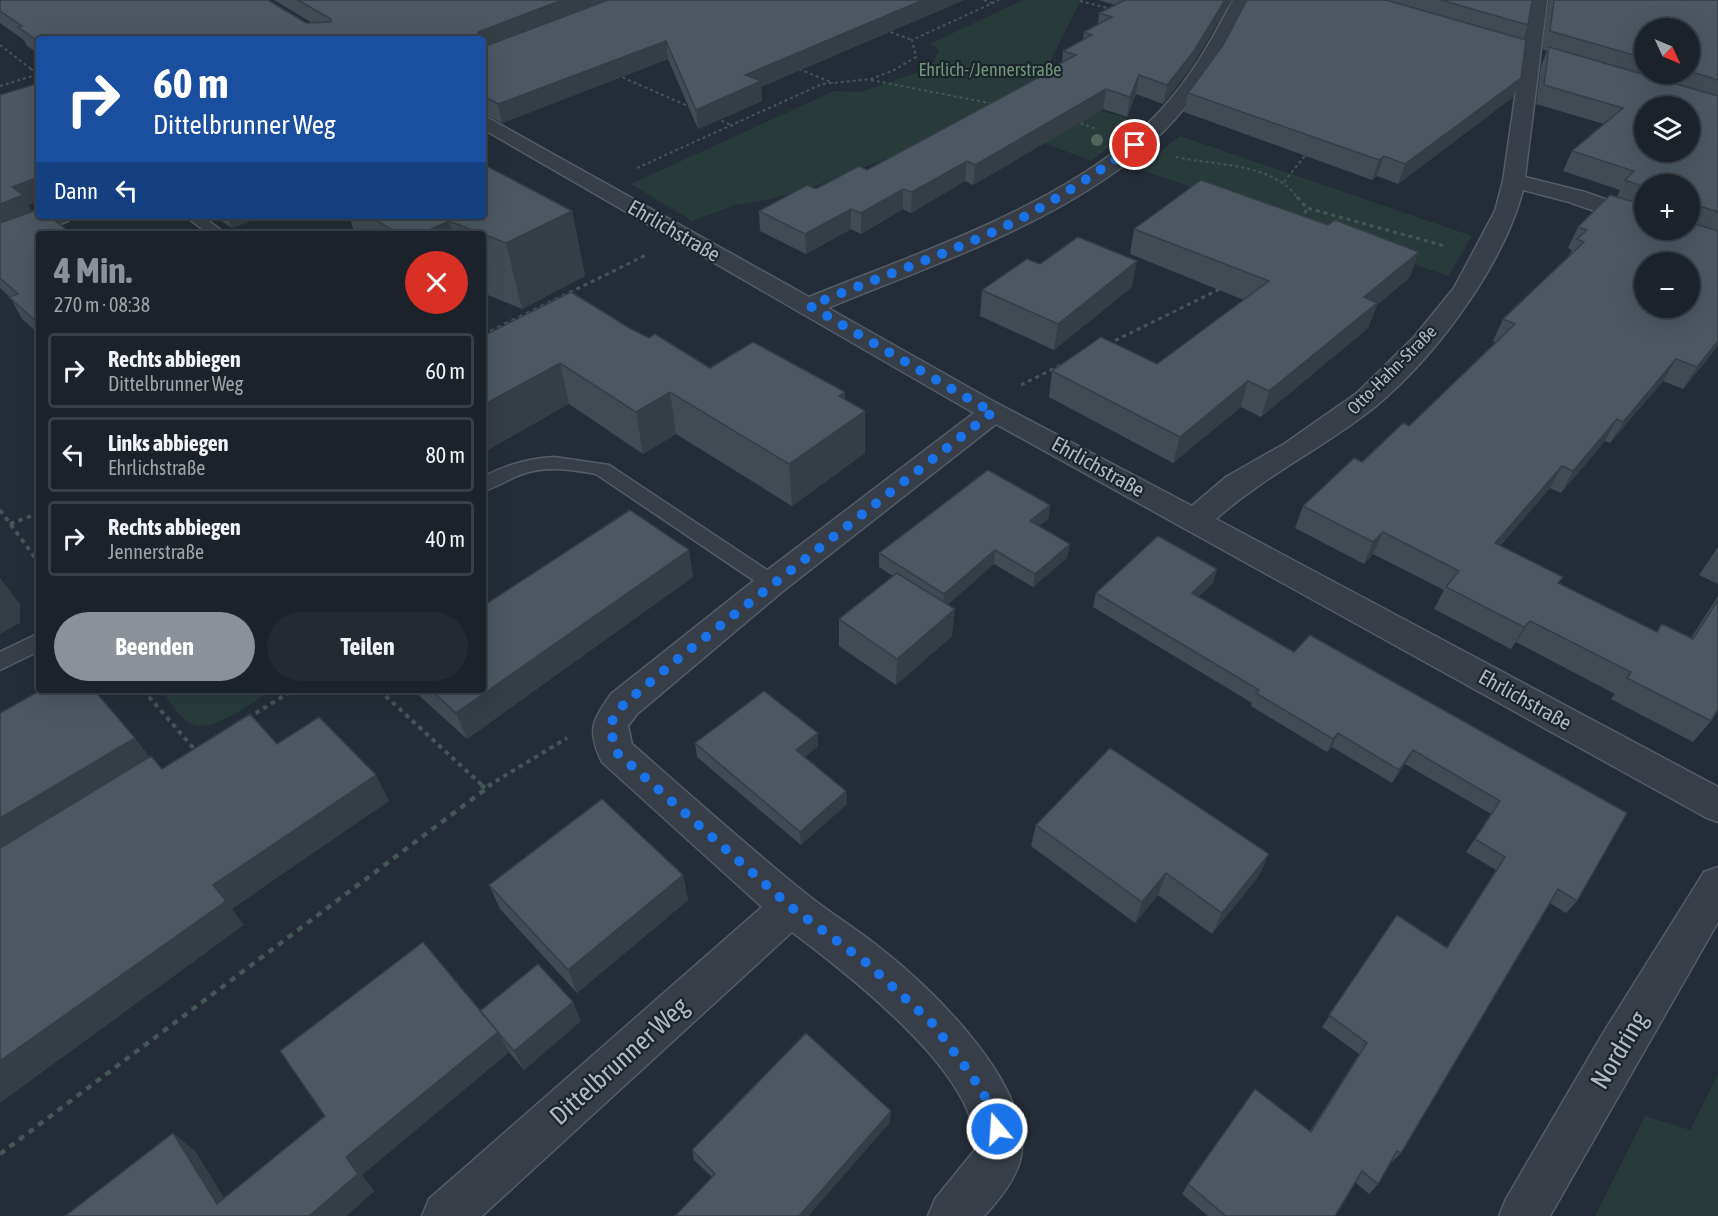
<!DOCTYPE html>
<html lang="de">
<meta charset="utf-8">
<style>
body{margin:0;font-family:"Asap Condensed",sans-serif;background:#242a31;color:#f1f3f6;height:100vh;display:flex;flex-direction:column;font-size:22px;white-space:nowrap}
*{box-sizing:border-box;margin:0}
p{font-size:20px;color:#a0a4a8}
.icon{flex:none;width:33px;height:33px;fill:none;stroke:currentColor;stroke-width:2;stroke-linecap:round;stroke-linejoin:round}
.map{position:relative;flex:1;overflow:hidden}
.sheet{position:absolute;left:36px;top:231px;width:450px;height:462px;display:flex;flex-direction:column;background:#1b2229;border-radius:6px;box-shadow:0 6px 24px #0002,0 0 0 2px #393f46}
.sheet>*{flex:none}
.hud{position:absolute;left:36px;top:36px;width:450px;height:183px;border-radius:6px;box-shadow:0 6px 24px #0002,0 0 0 2px #393f46;background:#1a4fa0;color:#fff;overflow:hidden}
.needle{width:39px;rotate:134deg}
.controls{position:absolute;left:1634px;top:18px;display:grid;gap:12px}
.controls a{display:grid;place-items:center;width:66px;height:66px;border-radius:50%;background:#1b2229;box-shadow:0 6px 24px #0002,0 0 0 2px #393f46;font-size:30px}
.pin{position:absolute;display:grid;place-items:center;width:51px;height:51px;color:#fff;margin:-26px;border:3px solid #fff;border-radius:50%;box-shadow:0 2px 6px #0007}
.me{position:absolute;width:66px;margin:-33px;rotate:342deg;stroke-linejoin:round;filter:drop-shadow(0 0 4px #0008)}
.turn{display:flex;align-items:center;gap:21px;height:126px;padding:0 18px;font-size:27px}
.turn .icon{width:78px;height:78px;stroke-width:2.5}
.turn b{display:block;font-size:42px;line-height:51px}
.then{display:flex;align-items:center;height:57px;padding:0 18px;background:#0003;gap:12px;font-size:22px}
.round{display:grid;place-items:center;flex:none;width:63px;height:63px;border-radius:32px;background:#242a31}
.headline{display:flex;align-items:center;justify-content:space-between;height:102px;padding:0 18px}
h1{font-size:36px;font-weight:700;line-height:45px;color:#8c9099}
.cta{display:flex;gap:12px;margin-top:auto;padding:12px 18px}
.cta a{flex:1;height:69px;border-radius:36px;background:#8c9099;color:#fff;font-size:24px;font-weight:700;line-height:69px;text-align:center}
.cta a+a{background:#242a31;color:#f1f3f6}
ul{padding:0;list-style:none}
li{display:flex;align-items:center;gap:18px;height:75px;margin:0 12px 9px;padding:0 6px;border:3px solid #393f46;border-radius:6px}
li div{flex:1}
li b{display:block;font-size:22px}
li em{font-style:normal}
.map>svg:first-child{display:block}
</style>
<div class="map">
<svg width="1718" height="1216" viewBox="0 0 1718 1216">
<rect width="100%" height="100%" fill="#242d37"/>
<!-- green -->
<path fill="#283b3a" d="M1023,0H1081L1038,85L1044,93L1142,123L1091,161L986,120L818,185L770,199L738,204L692,221L631,184L834,91L861,92L930,68L939,50L930,44Z
M1180,136L1472,236L1448,276L1139,169Z
M161,690H272C252,702 210,737 188,722C178,715 169,700 161,690Z
M1718,1074V1216H1595L1645,1116L1690,1130Z"/>
<g fill="none" stroke-linecap="round" stroke-linejoin="round">
<defs>
<path id="service" d="M185,216H202L226,234H209Z
M554,457L609,465L779,578L782,583L779,588L772,590L765,588L596,474C570,469 543,465 517,476C506,481 495,488 483,491V477C506,465 529,458 554,457Z
M39,633V651L0,670V652Z"/>
<path id="minor" d="M1233,0H1251C1229,43 1207,83 1175,119C1092,212 941,261 828,308L991,400L1192,506L1226,477L1284,444L1357,393L1414,337L1454,288L1495,211L1503,181L1529,0H1547L1525,177L1585,192L1644,213V228L1569,202L1523,190C1503,266 1436,356 1376,406C1325,447 1265,475 1216,519L1718,787V822L1705,817L996,424L783,591L637,714L628,726L632,744C689,794 746,845 805,893C827,911 852,926 875,944C928,985 1021,1073 1022,1145C1023,1171 1001,1198 984,1216H928L935,1199L974,1151C986,1079 844,971 792,932L482,1216H422L429,1199L762,907L602,762C586,730 593,720 611,694L761,575L974,413L483,129V115L809,297C920,252 1080,200 1161,110C1193,75 1211,41 1233,0Z
M39,216H71L68,221L0,246V231Z
M1718,867V922L1550,1216H1499L1506,1199L1602,1035L1704,872Z"/>
</defs>
<!-- service casing -->
<use href="#service" stroke="#555c65" stroke-width="3"/>
<!-- minor casing -->
<use href="#minor" stroke="#555c65" stroke-width="3"/>
<!-- path-far3 -->
<path stroke="#455657" stroke-width="2" stroke-dasharray="3 3" stroke-linecap="butt" d="M984,0L992,3
M1080,1L1111,9
M885,30L912,40
M0,45L31,69
M799,69L833,83
M617,75L690,107
M871,80L994,104
M0,86L39,74L31,69L39,67
M716,118L733,126
M1075,121L1096,129
M1176,157C1216,166 1271,162 1298,198
M637,168L822,84L871,79L894,70L916,57L912,40L999,0
M1284,182L1308,152"/>
<!-- path-far2 -->
<path stroke="#455657" stroke-width="3" stroke-dasharray="4 4" stroke-linecap="butt" d="M1297,197L1307,208L1445,246
M1302,221L1307,208
M483,335L646,255
M1108,344L1222,288
M1021,385L1063,364"/>
<!-- path-far1 -->
<path stroke="#455657" stroke-width="4" stroke-dasharray="4.5 4.5" stroke-linecap="butt" d="M0,510L39,563
M10,524L39,513
M143,690L196,751L198,749
M379,690L483,786
M248,718L293,690
M488,786L567,738"/>
<!-- path -->
<path stroke="#455657" stroke-width="4.5" stroke-dasharray="6 6" stroke-linecap="butt" d="M481,785L485,788
M0,1154L491,785"/>
<!-- service -->
<use href="#service" fill="#373e47" fill-rule="evenodd"/>
<!-- minor -->
<use href="#minor" fill="#373e47" fill-rule="evenodd"/>
</g>
<!-- trees -->
<g fill="#4f675b">
<circle cx="1119" cy="131" r="5"/>
<circle cx="1097" cy="140" r="6"/>
</g>
<!-- wall -->
<path fill="#414b54" fill-rule="evenodd" d="M0,0L306,23H312L274,0H964L761,87L762,101L698,129L668,59L502,123L483,113V39H39V54L27,46L24,40L0,23Z
M1098,0H1232L1190,69L1163,104L1136,94L1127,117L1103,109L973,185L965,181L911,213L903,209L861,234L851,229L806,254L760,231L759,211L867,170L1046,73V71L1062,63L1063,51L1083,40L1084,32L1098,25L1099,13L1115,5Z
M1247,0H1532L1528,25L1523,39L1521,78L1513,97L1398,184L1377,176L1372,180L1184,112L1188,93L1223,45Z
M1549,0H1718V346L1683,389L1663,381L1610,443L1605,441L1561,493L1550,488L1500,546L1563,577L1559,583L1657,632L1662,624L1691,638L1718,596V709L1711,721L1693,742L1611,699L1615,694L1516,642L1511,649L1434,609L1444,590L1373,554L1364,564L1295,528L1303,506L1409,426L1496,342L1493,341L1503,319L1569,256L1572,250L1568,248L1578,227L1617,197L1620,190L1563,171L1572,151L1604,124L1536,104L1541,66L1547,51L1542,49ZM1644,28H1689V74H1644ZM1644,184H1689V230H1644Z
M0,95L28,205L39,234V334L22,319L10,297L0,288Z
M572,211L585,276L522,309L483,293V234H355L349,216H483Z
M214,216H263L232,228Z
M1134,229L1410,277L1377,305L1368,328L1261,417L1241,407L1173,463L1049,397L1052,371L1157,364L1244,300L1130,254Z
M1040,264L1132,287L1054,350L980,316L982,290Z
M631,329L710,368L845,399L865,453L792,506L676,434L643,454L569,404L483,336Z
M1050,505L1048,519L1039,526L1070,544L1067,558L1033,587L994,564L947,605L952,636L896,685L839,646V619L893,576L879,567V553Z
M1718,547V584L1699,575Z
M689,550L693,577L467,739L413,690H483Z
M1217,569L1213,583L1198,597L1294,652L1627,813L1577,901L1566,913L1550,903L1401,1153L1391,1163L1378,1184L1369,1194L1355,1182L1335,1216H1208L1182,1194L1188,1184L1310,1131L1359,1054L1322,1027L1397,915L1446,948L1496,870L1466,852L1491,814L1405,764L1392,783L1332,747L1327,752L1251,706L1252,703L1093,607L1096,593Z
M695,743L818,746L804,757L846,791L847,804L801,845L697,757Z
M1036,825L1259,876L1212,934L1158,895L1135,923L1031,846Z
M683,875L688,900L577,993L500,909L489,885Z
M480,1011L581,1021L524,1070L508,1051L509,1052L362,1175L374,1191L346,1216H65L195,1151L224,1198Z
M890,1122L808,1216H675L712,1177L694,1160L692,1150Z"/>
<!-- shaded-wall -->
<path fill="#353d45" d="M562,0H612L483,50V39H477L478,32Z
M923,0H964L761,87L762,101L698,129L696,110L745,75Z
M1225,0H1232L1190,69L1163,104L1167,85Z
M666,41L668,59L502,123L498,104Z
M1139,75L1136,94L1127,117L1130,97Z
M1521,78L1513,97L1398,184L1405,164Z
M1106,89L1103,109L973,185L975,165Z
M1384,156L1377,176L1372,180L1379,160Z
M967,161L965,181L911,213L912,192Z
M39,177V201L28,205L34,216L0,229V204L12,187Z
M903,189V209L861,234V213Z
M851,209V229L806,254L805,234Z
M572,211L585,276L522,309L506,243Z
M227,216H263L232,228Z
M449,221L453,234H420Z
M1419,252L1410,277L1377,305L1368,328L1261,417L1269,391L1364,297Z
M1137,261L1132,287L1054,350L1058,324Z
M1718,341V346L1683,389L1697,367Z
M1676,359L1663,381L1610,443L1623,422Z
M560,363L569,404L483,453V405Z
M1248,381L1241,407L1173,463L1180,437Z
M670,392L676,434L643,454L636,412Z
M845,392V425L865,411V453L792,506L789,464L839,396Z
M1617,419L1605,441L1561,493L1573,471Z
M1562,466L1550,488L1483,565L1495,543Z
M1050,505L1048,519L1028,535L1030,521Z
M1383,532L1373,554L1364,564L1373,542Z
M1070,544L1067,558L1033,587L1035,574Z
M689,550L693,577L467,739L456,713Z
M995,550L994,564L943,608L944,594Z
M1217,569L1213,583L1188,607L1192,593Z
M0,578L20,604V623L0,634Z
M955,609L952,636L896,685L897,659Z
M1530,621L1516,642L1511,649L1524,627Z
M818,733V746L797,764L796,750Z
M1338,733L1332,747L1327,752L1333,739Z
M135,738L155,764L0,858V818Z
M1413,750L1405,764L1392,783L1399,770Z
M376,775L389,801L232,909L244,925L0,1103V1061L213,885Z
M846,791L847,804L801,845L800,832Z
M1269,854L1259,876L1212,934L1222,913Z
M1166,873L1158,895L1135,923L1142,902Z
M683,875L688,900L577,993L568,970Z
M573,1002L581,1021L524,1070L514,1051Z
M498,1032L509,1052L362,1175L374,1191L346,1216H309L346,1157Z
M891,1111L890,1122L808,1216H799Z
M173,1133L195,1151L235,1216L217,1204Z"/>
<!-- building -->
<path fill="#4c5762" stroke="#353d45" stroke-width="1.5" fill-rule="evenodd" d="M0,0H268L306,23L331,22V19L298,0H562L478,32L477,39H39V42L18,27L22,26L0,11Z
M608,0H923L745,75L761,81L696,110L666,41L498,104L483,96V47Z
M1125,0H1225L1194,51L1167,85L1139,75L1130,97L1106,89L975,165L967,161L912,192L903,189L861,213L851,209L805,234L759,211L807,185L816,189L859,166L867,170L1049,72L1046,71L1076,55L1063,51L1092,35L1084,32L1112,17L1099,13Z
M1247,0H1386L1526,40L1521,78L1405,164L1384,156L1379,160L1188,93L1223,45Z
M1441,0H1532L1528,25Z
M1554,0H1718V80L1689,71V28H1644V58L1550,31Z
M1549,47L1718,96V212L1700,206L1689,207V184H1644V187L1625,180L1634,171L1572,151L1623,108L1544,85ZM1644,106H1689V152H1644Z
M39,83V177L12,187L23,195L0,204V95Z
M483,164L572,211L506,243L449,221L420,234H399L369,216H483Z
M1201,180L1328,225L1335,220L1419,252L1364,297L1377,303L1269,391L1248,381L1180,437L1052,371L1101,337L1157,364L1269,281L1134,229Z
M1610,195L1644,205V230H1689V222L1718,231V341L1697,367L1676,359L1623,422L1617,419L1573,471L1562,466L1495,543L1563,577L1558,583L1657,632L1662,624L1693,639L1718,600V709L1711,721L1627,678L1631,672L1530,621L1524,627L1446,587L1459,571L1383,532L1373,542L1303,506L1354,458L1362,462L1403,423L1409,426L1515,324L1503,319L1584,242L1577,239L1587,230L1578,227ZM1644,262H1689V308H1644Z
M39,209V216H49L72,234H39V324L9,297L18,294L0,278V223Z
M1078,237L1137,261L1058,324L982,290L1027,259L1040,264Z
M571,292L631,329L649,338L655,334L710,368L753,342L845,392L839,396L865,411L789,464L670,392L636,412L560,363L483,405V336Z
M988,470L1050,505L1030,521L1070,544L1035,574L995,550L944,594L879,553Z
M630,510L689,550L456,713L431,690H483V606Z
M1158,536L1217,569L1192,593L1294,652L1310,635L1627,813L1577,901L1558,889L1401,1153L1397,1151L1378,1184L1362,1171L1335,1216H1226L1188,1184L1255,1089L1311,1132L1367,1043L1329,1015L1397,915L1447,948L1505,857L1475,839L1500,801L1413,750L1399,770L1338,733L1333,739L1256,693L1259,690L1096,593Z
M897,573L955,609L897,659L839,619Z
M41,690H94L135,738L0,818V713Z
M764,691L818,733L796,750L846,791L800,832L695,743Z
M250,714L277,744L319,717L376,775L213,885L226,901L0,1061V848L151,756L162,769Z
M1110,748L1269,854L1222,913L1166,873L1142,902L1036,825Z
M602,799L683,875L568,970L489,885Z
M423,942L498,1032L346,1157L358,1174L309,1216H65L173,1133L217,1204L325,1116L280,1051Z
M538,964L573,1002L514,1051L480,1011Z
M806,1033L891,1111L799,1216H675L715,1174L692,1150Z"/>
<g fill="none" stroke-linecap="round" stroke-linejoin="round">
<!-- route -->
<path stroke="#1a73e8" stroke-width="10" stroke-dasharray="0 18" d="M997,1129L994,1111L972,1076L933,1024L868,964L791,907L615,751L610,724L624,704L679,658L994,411L981,406L810,306C878,277 949,254 1016,221C1058,199 1097,173 1135,145"/>
</g>
<g text-anchor="middle" stroke-width="4.5" stroke-linejoin="round" paint-order="stroke">
<!-- far-park labels -->
<g font-size="18" fill="#729779" stroke="#1c242c">
<text x="990" y="76">Ehrlich-/Jennerstraße</text>
</g>
<!-- far-street labels -->
<g font-size="18" fill="#b2b9c4" stroke="#1c242c">
<text transform="translate(1392 370) rotate(-45)" y="6">Otto-Hahn-Straße</text>
</g>
<!-- street labels -->
<g font-size="21" fill="#b2b9c4" stroke="#1c242c">
<text transform="translate(674 231) rotate(30)" y="7">Ehrlichstraße</text>
<text transform="translate(1098 467) rotate(29)" y="7">Ehrlichstraße</text>
<text transform="translate(1525 700) rotate(29)" y="7">Ehrlichstraße</text>
</g>
<!-- near-street labels -->
<g font-size="26" fill="#b2b9c4" stroke="#1c242c">
<text transform="translate(1619 1050) rotate(-59)" y="9">Nordring</text>
<text transform="translate(619 1061) rotate(-42)" y="9">Dittelbrunner Weg</text>
</g>
</g>
</svg>
<div class="controls">
<a><svg class="needle" viewBox="-14 -14 28 28"><path d="M0-13l5 13h-10z" fill="#e53935"/><path d="M0 13l5-13h-10z" fill="#a0a4a8"/></svg></a>
<a><svg class="icon" aria-label="layers" viewBox="0 0 24 24"><path d="M12 4l9 5-9 5-9-5zM3 14l9 5 9-5"/></svg></a>
<a>+</a>
<a>−</a>
</div>
<div class="pin" style="left:1135px;top:145px;background:#d93025"><svg class="icon" aria-label="arrive" viewBox="0 0 24 24"><path d="M6 21V4h12l-3 4 3 4H6"/></svg></div>
<svg class="me" style="left:997px;top:1129px" viewBox="-20 -20 40 40"><circle r="17" fill="#1a73e8" stroke="#fff" stroke-width="3"/><path d="M0-11L8 9 0 5-8 9z" fill="#fff"/></svg>
<div class="hud">
<div class="turn"><svg class="icon" aria-label="right" viewBox="0 0 24 24"><path d="M7 20v-9h11M14 6l5 5-5 5"/></svg><div><b>60 m</b>Dittelbrunner Weg</div></div>
<div class="then">Dann<svg class="icon" aria-label="left" viewBox="0 0 24 24"><path d="M17 20v-9H6M10 6l-5 5 5 5"/></svg></div>
</div>
<section class="sheet">
<div class="headline"><div><h1>4 Min.</h1><p>270 m · 08:38</p></div><a class="round" style="background:#d93025;color:#fff"><svg class="icon" aria-label="close" viewBox="0 0 24 24"><path d="M6 6l12 12M18 6L6 18"/></svg></a></div>
<ul>
<li><svg class="icon" aria-label="right" viewBox="0 0 24 24"><path d="M7 20v-9h11M14 6l5 5-5 5"/></svg><div><b>Rechts abbiegen</b><p>Dittelbrunner Weg</p></div><em>60 m</em></li>
<li><svg class="icon" aria-label="left" viewBox="0 0 24 24"><path d="M17 20v-9H6M10 6l-5 5 5 5"/></svg><div><b>Links abbiegen</b><p>Ehrlichstraße</p></div><em>80 m</em></li>
<li><svg class="icon" aria-label="right" viewBox="0 0 24 24"><path d="M7 20v-9h11M14 6l5 5-5 5"/></svg><div><b>Rechts abbiegen</b><p>Jennerstraße</p></div><em>40 m</em></li>
</ul>
<div class="cta"><a>Beenden</a><a>Teilen</a></div>
</section>
</div>
